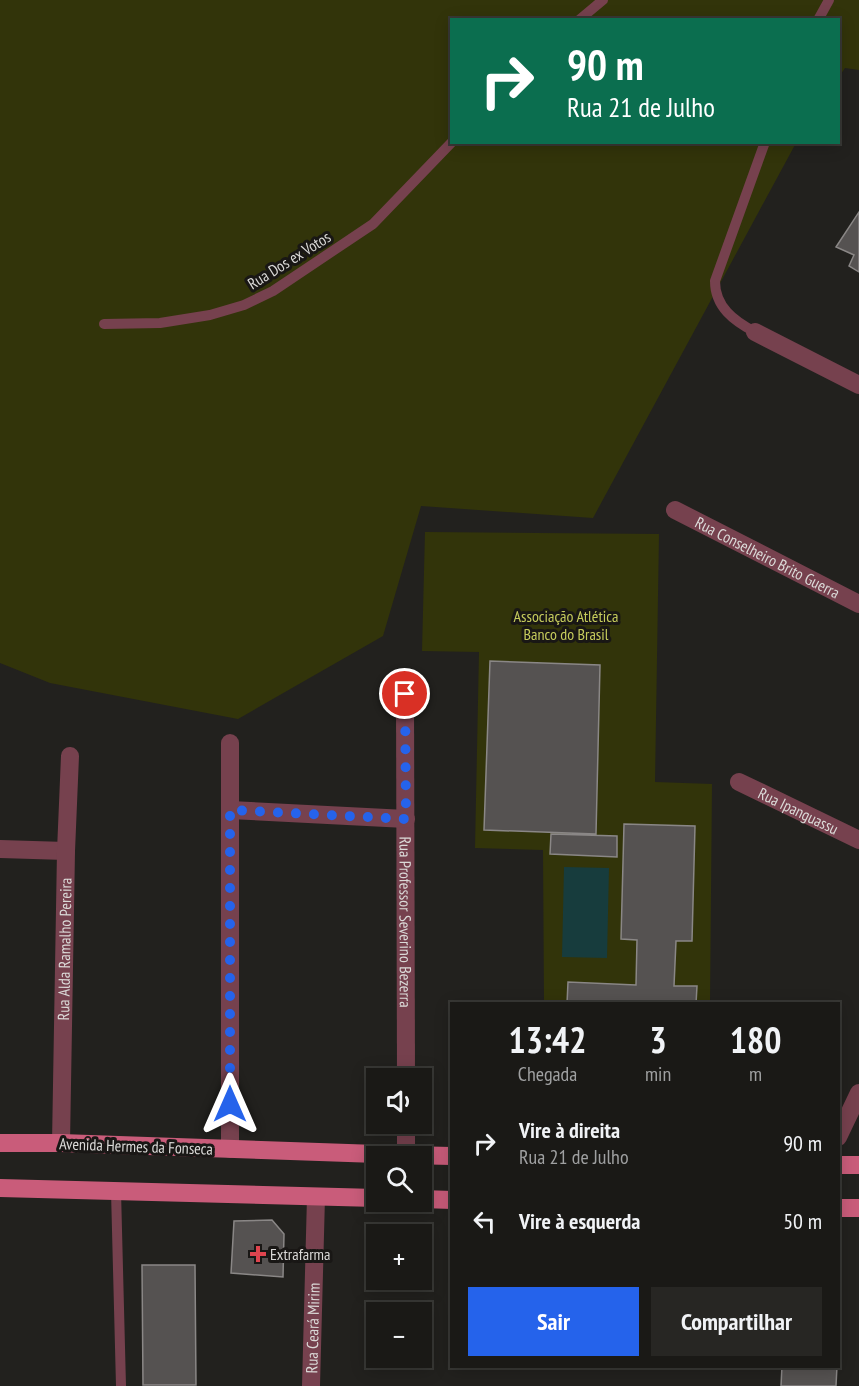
<!DOCTYPE html>
<html lang="pt">
<meta charset="utf-8">
<style>
body{margin:0;font-family:"PT Sans Narrow",sans-serif;background:#272623;color:#f1f3f6;height:100vh;display:flex;flex-direction:column;font-size:22px;white-space:nowrap}
*{box-sizing:border-box;margin:0}
p{font-size:20px;color:#9fa0a1}
.icon{flex:none;width:33px;height:33px;fill:none;stroke:currentColor;stroke-width:2;stroke-linecap:round;stroke-linejoin:round}
.map{position:relative;flex:1;overflow:hidden}
.details{position:absolute;left:450px;top:1002px;width:390px;height:366px;display:flex;flex-direction:column;background:#1a1916;border-radius:0px;box-shadow:0 3px 15px #0003,0 0 0 2px #383835}
.details>*{flex:none}
.top-card{position:absolute;left:450px;top:18px;width:390px;height:126px;border-radius:0px;box-shadow:0 3px 15px #0003,0 0 0 2px #383835;background:#0b6e4f;color:#fff;overflow:hidden}
.tools{position:absolute;left:366px;top:1068px;display:grid;gap:12px}
.tools a{display:grid;place-items:center;width:66px;height:66px;border-radius:0px;background:#1a1916;box-shadow:0 3px 15px #0003,0 0 0 2px #383835;font-size:30px}
.pin{position:absolute;display:grid;place-items:center;width:51px;height:51px;color:#fff;margin:-26px;border:3px solid #fff;border-radius:50%;box-shadow:0 2px 6px #0007}
.me{position:absolute;width:66px;margin:-33px;rotate:0deg;stroke-linejoin:round;filter:drop-shadow(0 0 4px #0008)}
.turn{display:flex;align-items:center;gap:21px;height:126px;padding:0 18px;font-size:27px}
.turn .icon{width:78px;height:78px;stroke-width:2.5}
.turn b{display:block;font-size:42px;line-height:51px}
.eta{display:flex;justify-content:space-evenly;align-items:center;height:102px;text-align:center}
.eta b{font-size:36px;font-weight:800;line-height:42px}
.primary-button{display:flex;gap:12px;margin-top:auto;padding:12px 18px}
.primary-button a{flex:1;height:69px;border-radius:0px;background:#2563eb;color:#fff;font-size:24px;font-weight:800;line-height:69px;text-align:center}
.primary-button a+a{background:#272623;color:#f1f3f6}
ul{padding:0;list-style:none}
li{display:flex;align-items:center;gap:18px;height:78px;padding:0 18px}
li div{flex:1}
li b{display:block;font-size:22px}
li em{font-style:normal}
.map>svg:first-child{display:block}
</style>
<div class="map">
<svg width="859" height="1386" viewBox="0 0 859 1386">
<rect width="100%" height="100%" fill="#22211e"/>
<!-- green -->
<path fill="#32340a" d="M0,0H859V70L845,68L839,77L838,20H452V142L796,143L593,518L421,506L383,636L238,719L50,683L0,663Z
M425,532L659,534L655,782L712,784L710,1003H544L543,850L475,848L479,652L422,651Z"/>
<!-- water -->
<path fill="#173c3d" d="M564,867L609,868L607,958L562,957Z"/>
<!-- building -->
<path fill="#555251" stroke="#8a8786" stroke-width="1.5" d="M859,212V272L849,266L854,255L836,247Z
M490,661L600,665L596,834L484,830Z
M624,824L695,826L692,941H676L674,986H697L696,1004H567L568,982L636,985L637,940L621,939Z
M551,834L617,836V857L550,854Z
M272,1220L284,1234L283,1277L231,1273L234,1221Z
M142,1265H195L196,1385H143Z
M782,1366H837L836,1386H781Z"/>
<g fill="none" stroke-linecap="round" stroke-linejoin="round">
<!-- service -->
<path stroke="#76414e" stroke-width="10" d="M579,20L603,0
M818,20L829,0
M104,324L160,323L210,315L244,305L273,291L373,224L452,142
M755,332C734,321 715,307 715,281L765,142
M116,1191L121,1386"/>
<!-- minor -->
<g stroke="#76414e" stroke-width="18">
<path d="M755,332L859,385"/>
<path id="s1" d="M675,510L859,604"/>
<path id="s2" d="M405,694L406,1078"/>
<path id="s3" d="M739,782L859,840"/>
<path d="M230,810L406,819"/>
<path d="M0,849L66,851"/>
<path d="M406,1124V1155"/>
<path d="M838,1137L859,1093"/>
<path id="s4" d="M61,1143L66,851L70,756"/>
<path d="M230,1149V743"/>
</g>
<!-- tertiary -->
<path stroke="#76414e" stroke-width="18" id="s5" d="M311,1386L316,1197"/>
<!-- primary -->
<path stroke="#c95c7a" stroke-width="18" d="M0,1143H61L406,1155L452,1156
M838,1165H859
M0,1188L376,1198
M422,1199L452,1200
M838,1208H859"/>
</g>
<g fill="none" stroke-linecap="round" stroke-linejoin="round">
<!-- route -->
<path stroke="#2563eb" stroke-width="10" stroke-dasharray="0 18" d="M230,1104V810L406,819L405,694"/>
</g>
<!-- markers -->
<path fill="#e0444e" stroke="#191715" stroke-width="2" d="M255 1245h6v6h6v6h-6v6h-6v-6h-6v-6h6z"/>
<g text-anchor="middle" stroke-width="6" stroke-linejoin="round" paint-order="stroke">
<!-- street labels -->
<g font-size="16" fill="#dbdad8" stroke="#191715">
<text transform="translate(289 260) rotate(-32)" y="6">Rua Dos ex Votos</text>
<text dy="6" stroke="none"><textPath href="#s1" startOffset="104">Rua Conselheiro Brito Guerra</textPath></text>
<text dy="6" stroke="none"><textPath href="#s3" startOffset="66">Rua Ipanguassu</textPath></text>
<text dy="6" stroke="none"><textPath href="#s2" startOffset="228">Rua Professor Severino Bezerra</textPath></text>
<text dy="6" stroke="none"><textPath href="#s4" startOffset="194">Rua Alda Ramalho Pereira</textPath></text>
<text transform="translate(136 1146) rotate(2)" y="6">Avenida Hermes da Fonseca</text>
<text dy="6" stroke="none"><textPath href="#s5" startOffset="58">Rua Ceará Mirim</textPath></text>
</g>
<!-- park labels -->
<g font-size="16" fill="#c6cc5c" stroke="#191715">
<text x="566" y="622">Associação Atlética<tspan x="566" dy="18">Banco do Brasil</tspan></text>
</g>
<!-- poi labels -->
<g font-size="16" fill="#dbdad8" stroke="#191715" text-anchor="start">
<text x="270" y="1260">Extrafarma</text>
</g>
</g>
</svg>
<div class="tools">
<a><svg class="icon" aria-label="sound" viewBox="0 0 24 24"><path d="M4 9h4l5-4v14l-5-4H4zM17 9q2 3 0 6"/></svg></a>
<a><svg class="icon" aria-label="search" viewBox="0 0 24 24"><circle cx="10" cy="10" r="6"/><path d="M15 15l6 6"/></svg></a>
<a>+</a>
<a>−</a>
</div>
<div class="pin" style="left:405px;top:694px;background:#d93025"><svg class="icon" aria-label="arrive" viewBox="0 0 24 24"><path d="M6 21V4h12l-3 4 3 4H6"/></svg></div>
<svg class="me" style="left:230px;top:1104px" viewBox="-20 -20 40 40"><path d="M0-17L14 15 0 8-14 15z" fill="#2563eb" stroke="#fff" stroke-width="4"/></svg>
<div class="top-card">
<div class="turn"><svg class="icon" aria-label="right" viewBox="0 0 24 24"><path d="M7 20v-9h11M14 6l5 5-5 5"/></svg><div><b>90 m</b>Rua 21 de Julho</div></div>
</div>
<section class="details">
<div class="eta">
<div><b>13:42</b><p>Chegada</p></div>
<div><b>3</b><p>min</p></div>
<div><b>180</b><p>m</p></div>
</div>
<ul>
<li><svg class="icon" aria-label="right" viewBox="0 0 24 24"><path d="M7 20v-9h11M14 6l5 5-5 5"/></svg><div><b>Vire à direita</b><p>Rua 21 de Julho</p></div><em>90 m</em></li>
<li><svg class="icon" aria-label="left" viewBox="0 0 24 24"><path d="M17 20v-9H6M10 6l-5 5 5 5"/></svg><div><b>Vire à esquerda</b></div><em>50 m</em></li>
</ul>
<div class="primary-button"><a>Sair</a><a>Compartilhar</a></div>
</section>
</div>
